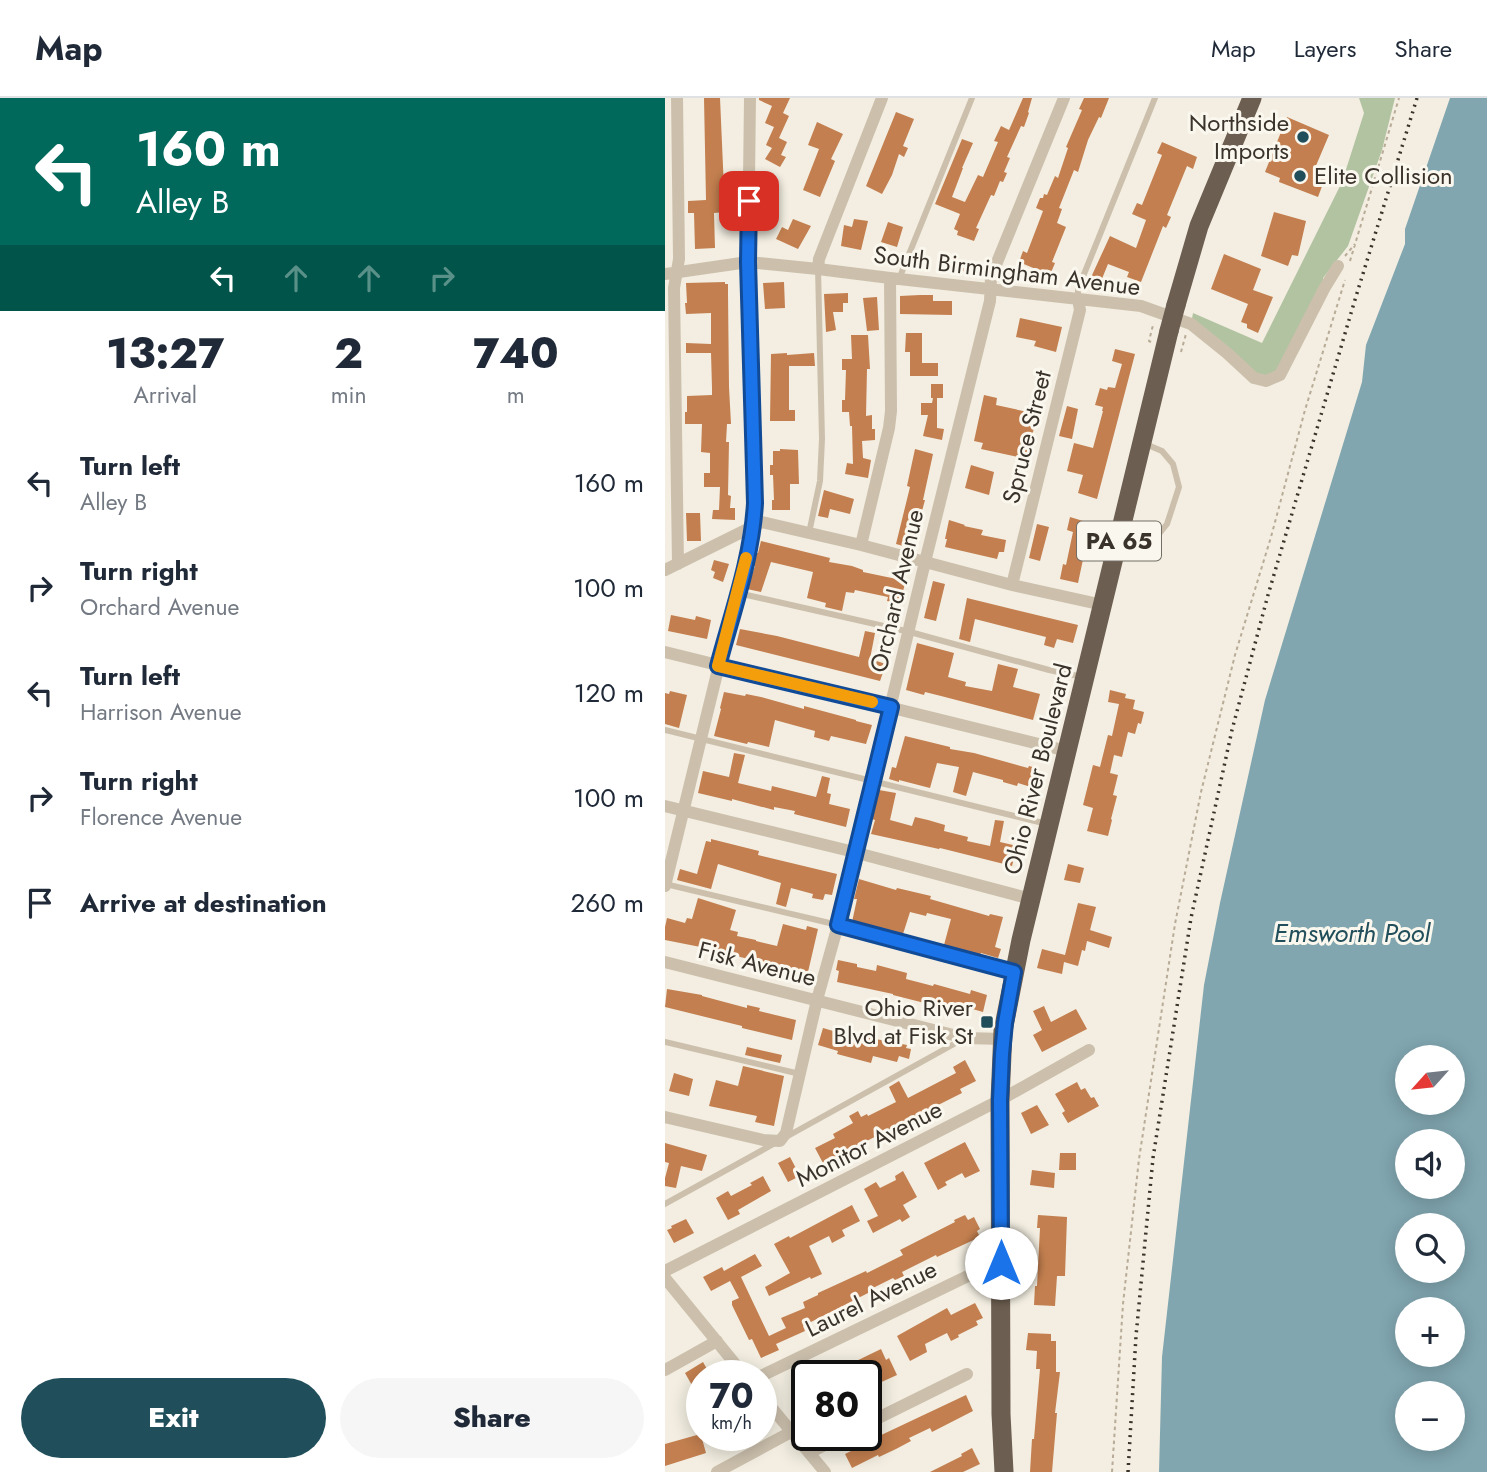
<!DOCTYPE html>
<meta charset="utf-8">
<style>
body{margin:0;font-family:Jost,sans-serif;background:#f6f6f7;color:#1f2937;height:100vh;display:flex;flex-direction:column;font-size:26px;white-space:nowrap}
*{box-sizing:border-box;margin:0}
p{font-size:23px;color:#747a83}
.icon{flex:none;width:38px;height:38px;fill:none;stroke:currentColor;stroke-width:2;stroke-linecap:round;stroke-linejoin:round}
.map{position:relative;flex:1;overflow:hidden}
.sheet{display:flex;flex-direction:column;background:#fff;width:665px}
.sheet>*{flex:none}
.top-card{background:#00695c;color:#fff;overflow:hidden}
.needle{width:46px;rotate:243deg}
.buttons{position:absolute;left:730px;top:947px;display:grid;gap:14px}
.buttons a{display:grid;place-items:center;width:70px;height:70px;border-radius:50%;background:#fff;box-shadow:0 4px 18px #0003;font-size:35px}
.speed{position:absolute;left:21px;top:1262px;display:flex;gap:14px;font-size:35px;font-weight:700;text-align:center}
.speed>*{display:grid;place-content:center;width:91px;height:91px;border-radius:50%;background:#fff;box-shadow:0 4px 18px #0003;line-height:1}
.speed small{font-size:18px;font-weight:400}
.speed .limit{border:4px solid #111;border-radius:10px;background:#fff;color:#111}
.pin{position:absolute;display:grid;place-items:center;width:60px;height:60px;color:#fff;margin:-30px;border-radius:14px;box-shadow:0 4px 10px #0006}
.me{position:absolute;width:77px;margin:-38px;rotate:0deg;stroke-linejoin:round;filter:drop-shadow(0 0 5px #0008)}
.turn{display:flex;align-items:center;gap:24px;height:147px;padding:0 21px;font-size:32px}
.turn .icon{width:91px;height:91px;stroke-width:2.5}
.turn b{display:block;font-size:49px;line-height:60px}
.lanes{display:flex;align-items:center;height:66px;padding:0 21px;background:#0003;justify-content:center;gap:35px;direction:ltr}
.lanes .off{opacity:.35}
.eta{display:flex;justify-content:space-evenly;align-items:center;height:119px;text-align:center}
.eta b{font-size:42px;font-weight:800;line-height:49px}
.primary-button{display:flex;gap:14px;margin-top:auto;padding:14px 21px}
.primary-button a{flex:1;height:80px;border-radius:42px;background:#214e5b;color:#fff;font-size:28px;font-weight:800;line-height:80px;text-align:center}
.primary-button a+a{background:#f6f6f7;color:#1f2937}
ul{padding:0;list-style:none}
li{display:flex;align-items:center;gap:21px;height:105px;padding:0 21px}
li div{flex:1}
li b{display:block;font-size:26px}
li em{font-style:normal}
header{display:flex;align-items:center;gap:42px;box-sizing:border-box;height:98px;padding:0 35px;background:#fff;border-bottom:2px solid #e0e1e3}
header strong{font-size:33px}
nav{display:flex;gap:38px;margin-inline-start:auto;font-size:24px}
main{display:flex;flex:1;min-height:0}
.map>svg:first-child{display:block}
</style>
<header>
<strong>Map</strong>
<nav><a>Map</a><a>Layers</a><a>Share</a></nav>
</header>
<main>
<section class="sheet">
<div class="top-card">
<div class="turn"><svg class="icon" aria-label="left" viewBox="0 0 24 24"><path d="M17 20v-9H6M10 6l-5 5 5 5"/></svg><div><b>160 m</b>Alley B</div></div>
<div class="lanes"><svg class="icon" aria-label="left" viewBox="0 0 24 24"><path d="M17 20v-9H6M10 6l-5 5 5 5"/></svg><svg class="icon off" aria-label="ahead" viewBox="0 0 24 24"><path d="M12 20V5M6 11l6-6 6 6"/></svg><svg class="icon off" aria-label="ahead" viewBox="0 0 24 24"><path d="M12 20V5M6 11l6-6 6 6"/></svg><svg class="icon off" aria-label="right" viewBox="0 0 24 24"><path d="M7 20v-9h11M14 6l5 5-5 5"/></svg></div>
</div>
<div class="eta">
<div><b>13:27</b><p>Arrival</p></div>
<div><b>2</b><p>min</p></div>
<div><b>740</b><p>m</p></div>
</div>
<ul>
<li><svg class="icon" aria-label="left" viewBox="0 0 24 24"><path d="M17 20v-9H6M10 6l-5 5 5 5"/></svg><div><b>Turn left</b><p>Alley B</p></div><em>160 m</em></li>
<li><svg class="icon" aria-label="right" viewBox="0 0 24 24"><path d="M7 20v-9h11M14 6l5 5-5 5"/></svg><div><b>Turn right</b><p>Orchard Avenue</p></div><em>100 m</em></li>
<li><svg class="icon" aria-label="left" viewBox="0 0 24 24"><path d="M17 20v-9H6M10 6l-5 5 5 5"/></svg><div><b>Turn left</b><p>Harrison Avenue</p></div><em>120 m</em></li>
<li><svg class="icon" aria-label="right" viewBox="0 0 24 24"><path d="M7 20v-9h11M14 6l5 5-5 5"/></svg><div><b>Turn right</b><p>Florence Avenue</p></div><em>100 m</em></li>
<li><svg class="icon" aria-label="arrive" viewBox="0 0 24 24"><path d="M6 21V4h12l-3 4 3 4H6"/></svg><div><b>Arrive at destination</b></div><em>260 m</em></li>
</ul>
<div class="primary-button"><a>Exit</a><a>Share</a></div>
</section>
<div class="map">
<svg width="822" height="1374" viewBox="0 0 822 1374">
<rect width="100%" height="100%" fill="#f3eee1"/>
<!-- green -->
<path fill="#b2c3a1" d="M694,0H730L717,52L683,148L658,180L659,191L622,266L601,283L526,226L528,215L597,245L677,84L699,15Z"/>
<!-- water -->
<path fill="#81a6b0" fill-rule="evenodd" d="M785,0H822V1374H494L497,1259L539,887L555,805L600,602L697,284L701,247L740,146V131ZM742,959H788V1004H742ZM742,1043H788V1088H742ZM742,1127H788V1172H742ZM742,1211H788V1256H742ZM742,1295H788V1340H742Z"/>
<!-- building -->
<path fill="#c37f4f" d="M39,0H55L60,114L49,115L50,150L30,151L29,115H23V103L41,102Z
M94,0H125L118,15L124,18L114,40L122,44L116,57L121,59L115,69L100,61L107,50L101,47L109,29L100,25L107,8L94,2Z
M358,0H367L363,14L364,15L359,29L356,28L342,59L345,60L339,74L342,75L338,84L335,83L329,98L326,97L311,130L314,131L309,143L292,137L293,133L289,131L295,116L270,106L297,41L308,45L297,70H298L287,99L300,104L313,77L318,79L333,44L329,43L336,28L344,32Z
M419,0H444L436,20L434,19L423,42L413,74L409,72L394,110L397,111L392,125L401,129L387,164L390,165L385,177L354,164L358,153L362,155L378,113L371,110L375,100H378L379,96L382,97L390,78L393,80L403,50L401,49L417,12L414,11Z
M231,14L249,21L238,48L243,50L239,59L234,56L227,77L217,96L201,88Z
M622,19L664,37L650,70L662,75L653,99L614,84L615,80L600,74Z
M152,24L178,36L166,61L170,63L155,99L138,92L154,51L143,47Z
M497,44L532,59L528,71L522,68L502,117L506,119L501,130L498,128L476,184L462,179L464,174L443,166L432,193L422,188L445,138L471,150L481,122L467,116L472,105L477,107L497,57L492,55Z
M609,114L641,123L633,158L627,157L623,168L596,158Z
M128,121L146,128L133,151L111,141L117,129L123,132Z
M189,121L203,123L196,152L176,148L179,127L187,129Z
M223,124L238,129L232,149L216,144Z
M559,156L596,171L588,192L608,199L593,235L582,230V226L576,224L583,206L546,191Z
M281,157L312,168L309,177L278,166Z
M60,184V186H63V196L64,289L66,326H62L61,344H64L63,397L66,398L65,410H70V422L47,421L48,412H54L55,389H39V375H45V355L36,354L37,326H20V314H22V298L47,297V290L46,255H21V245L46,246V215L21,216L20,205H22L21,185Z
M119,184L120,210L100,211L98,185Z
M183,195V205H178V214H168L171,232L161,234L159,196Z
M255,197H268V203H287V217L235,216V198Z
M212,199L214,232L202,233L198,200Z
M355,220L397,229L391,254L369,248L371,243L351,239Z
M241,235H257V265H273V278H245V254H240Z
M186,237H203L205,271H202L201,318L207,317V331H210V342L197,343L198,360L206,362L203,380L180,376L182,365L188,366L187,328H185L184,314H177V302H180L181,272H177V261H187Z
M450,251L470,256L432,401L413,395L418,377L402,373L409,345L428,350L438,313H437L438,309L430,307L435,290L442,292L443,289L450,290L457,266L447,263Z
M122,255V257L149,255L150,268H124V312H130V323H105L106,256Z
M266,286H278V300H272V330L279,331L277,342L258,338L263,317H256V305H267L268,300H266Z
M319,297L332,300L331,307L372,316L362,361L316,351L318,345L309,343Z
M402,308L413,311L407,341L394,338Z
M115,351L133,352L134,386H125V412H107V402H109L108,377H105V367H108V353H115Z
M250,351L268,356L258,402H260L257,413H255L246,450L231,446L245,389L242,388Z
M306,367L329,374L324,397L300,390Z
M159,392L189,401L185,416L165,411L163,420L153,418Z
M21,415H35L36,443H22Z
M405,419L428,426L425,438H423L413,485L395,481L398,466L401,467L408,434L402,432Z
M284,422L300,427L299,428L318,432L316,437L341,442L339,454H334L332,461L280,449L282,441H280Z
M372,426L384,429L375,463L364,460Z
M96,443L165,460L164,464L187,468L198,472V474L241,483L234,506L222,503L223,499L190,492L189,495L181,494L177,513L160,509L161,505L142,500L148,474L106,464L96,494L82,491L90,468H87L90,455H93Z
M49,462L64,466L58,484L48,480L50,474L46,472Z
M268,483L280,486L271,523L259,520Z
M302,500L413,527L408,545L392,541L389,550L379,547L381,539L310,521L305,544L294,541Z
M6,517L30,522L31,518L46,522L42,541L3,533Z
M75,531L112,538L194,559L200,533L210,535L205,561L221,566L215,583L71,547Z
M252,545L289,555L283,579L301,584L300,588L327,593L333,566L353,571L348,589L375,596L368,622L276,598L260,594L259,597L241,592Z
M445,592L461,596L460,600L470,602L468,611L479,614L476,626L473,625L470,636L463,634L457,659L449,657L445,675L453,677L448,697L452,698L446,721L447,722L443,738L422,733L428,710L418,707L428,667L435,669L443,637L447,638L454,606L443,604Z
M5,593L22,597L14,630L0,626V595L4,596Z
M59,594L80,598L81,596L96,599L139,611V608L191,622V623L207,627L201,646L166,638L164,643L149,639L150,633L110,622L104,649L83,644L82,646L49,638L56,611L55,610Z
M240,638L285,649V651L309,655L363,670L364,668L375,671L369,690L353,685L352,688L338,684V682L308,674L301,698L288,694L294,669L272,665L265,690L234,682V684L224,681L227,669L231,670Z
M69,655L80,657L73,685L106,693L107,688L151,699L157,678L165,680L162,695L166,696L164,706L185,711L181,729L129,716L130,713L109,709V712L67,701V703L33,695L38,673L64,679Z
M214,692L231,695L225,722L247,728L250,719L263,722L280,727L279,733L303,739L302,743L325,748L330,722L339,723L335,744L352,748L347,768L275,750L274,751L206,736L210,722L207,721Z
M46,741L94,753L93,757L172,776L167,797L160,796L158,802L147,800L148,796L126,790L121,809L111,806L116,785L53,766L46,791L12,782L15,771L32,776L41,743L46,744Z
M403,766L419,770L415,785L399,782Z
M194,781L231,792L232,790L266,798L265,801L324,818L325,816L338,819L330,849L336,851L333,860L316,855L315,857L302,854L279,847L286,821L262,815L261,818L245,814L238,836L187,824L192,801H189Z
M33,800L71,812L65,832L73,834L72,838L91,842V843L112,848L118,826L141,832L142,828L153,831L143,874L122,869L120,873L108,870V867L71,858V856L0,842V829L2,820L20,825L22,820L27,821Z
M413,805L431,809L425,832L447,839L444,850L422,843L420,853L417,852L413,868L399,864L397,876L372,870L377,851L400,857Z
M173,862L192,866V869L211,873L212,867L242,875L241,881L268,888L269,886L305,896L306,892L322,897L318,914L297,908L295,914L228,897V896L172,884L174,873L171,872Z
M2,891L37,897V898L82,910V907L95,910L94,913L131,922L127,942L77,930V928L0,909Z
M379,908L386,924L411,911L422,931L377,954L368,937L377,932L368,913Z
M158,930L199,942L200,939L242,947L241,950L246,951L244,961L234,958L232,964L208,958L206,965L172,956L173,953L153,947Z
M82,949L117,957L115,965L80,957Z
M300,962L311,983L295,991L297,995L158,1065L150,1050L170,1040L168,1036L188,1025L184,1018L193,1013L196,1019L202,1016L203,1018L231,1004L224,989L234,983L243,1000L291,975L288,969Z
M78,968L119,978L109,1028L90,1024L92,1018L44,1008L51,982L73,988Z
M9,975L28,981L24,998L4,993Z
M412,984L416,992L420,990L426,1000L429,999L434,1008L403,1025L397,1015L400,1013L390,996Z
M372,1007L384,1027L366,1036L356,1015Z
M300,1044L315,1073L300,1080L297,1075L280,1084L282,1087L273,1092L259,1065Z
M0,1045L42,1057L37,1073L16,1068L11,1090L0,1088V1080L4,1065L0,1064Z
M395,1055H411V1072H394Z
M125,1059L135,1078L123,1084L113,1065Z
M367,1072L390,1075L389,1090L365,1087Z
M238,1073L252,1099L238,1107L245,1119L237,1124L235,1121L208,1135L202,1123L213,1118L199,1091L211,1084L215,1090L231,1082L230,1078Z
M98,1078L106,1093L73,1112L75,1116L63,1122L51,1100L63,1093L66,1098L87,1087L85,1085Z
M187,1107L195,1123L177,1132L180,1138L167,1145L164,1138L144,1148L157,1176L146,1181L145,1179L104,1198L100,1189L125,1175L109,1146L124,1138L125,1140Z
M300,1117L303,1122L309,1119L315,1131L312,1133L315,1139L272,1159L271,1157L237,1174L239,1178L230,1182L228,1180L208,1190L209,1192L138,1228L140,1233L111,1246L114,1252L96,1260L87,1241L84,1242L67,1207V1203L74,1200L65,1183L46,1193L38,1179L57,1169L59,1173L90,1156L97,1168L76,1179L104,1238L121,1230L116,1220L140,1210L138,1204L153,1197V1195L201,1173L202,1175L238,1157L235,1152L290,1124L289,1122Z
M373,1117L402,1119L400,1178H392L390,1208L369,1207L370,1188H372L375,1130H372Z
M21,1121L29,1135L9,1145L2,1132L7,1130L6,1128Z
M310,1205L318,1220L311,1223L313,1227L293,1237L294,1239L286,1243L282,1235L260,1246L262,1254L245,1263L232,1238L282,1210L286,1217Z
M363,1235L386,1236V1243H391V1274H395L390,1315H392L387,1374H365L367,1341H369L375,1271H371L372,1253L361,1252Z
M216,1251L221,1262L224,1260L232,1277L201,1291V1278H168L184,1270L183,1267Z
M38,1264L46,1278H37V1305L20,1275Z
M301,1297L308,1313L267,1334L265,1330L244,1340L246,1343L231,1351L214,1359L213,1357L187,1370L180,1356L196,1348L198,1351L214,1343L212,1339Z
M32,1337H36L41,1355L0,1368V1346Z
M307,1350L315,1366L298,1374H265L297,1358L296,1356Z"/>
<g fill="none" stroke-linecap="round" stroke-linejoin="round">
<!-- path -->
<path stroke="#b8ab97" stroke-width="2" stroke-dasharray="3.5 3.5" stroke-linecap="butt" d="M680,158L690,146
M685,163L734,0
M486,244L484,243L488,227
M516,254L521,236
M447,1374L458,1206L474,1061L510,826L536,694L570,557L606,439L640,312L680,182"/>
<!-- service -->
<path stroke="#ccc0ad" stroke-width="6" d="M234,181L307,0
M413,201V191L490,0
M144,435L155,383L157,341L153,171
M454,451L479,446L494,436L502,426L514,389L508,366L497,353L478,345
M73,495L245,534L384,572L418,579
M0,632L382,726
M0,786L173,827L348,874
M0,944L135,976
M121,1039L298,941
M0,1106L112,1044"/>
<!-- minor -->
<path stroke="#ccc0ad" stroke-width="12" d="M12,0L14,161L9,190L13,466
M153,171L154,161L217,0
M0,176L83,164L153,171L225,180L476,208L526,226L562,255L589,280L601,283L615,277L659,191L673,168
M196,447L224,330L226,313L225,180
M0,472L97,424L196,447L347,487L438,507
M347,487L415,212L413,201
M0,554L402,653
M0,708L181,752L366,801
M0,788L88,428L90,405L83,164L85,0
M0,864L300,940L338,941
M0,1019L98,1042L115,1043L121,1035L152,902L173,827L260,464L325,203L326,179L399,0
M0,1173L335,1002L424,952
M0,1180L80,1278
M0,1272L52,1243
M96,1278L311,1174L336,1165
M96,1297L160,1374
M201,1326L302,1276
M144,1355L180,1337
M52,1374L126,1334"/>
<!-- trunk -->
<path stroke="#6c5e50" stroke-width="19" d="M511,207L534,128L587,0
M339,1374L336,1316L335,1002L338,933L356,842L504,233"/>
<!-- rail -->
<path stroke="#3a332b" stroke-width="3.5" stroke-dasharray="2 5" stroke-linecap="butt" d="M463,1374L471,1238L488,1060L526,820L567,632L603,497L689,205L752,0"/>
<!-- trunk-bridge -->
<path stroke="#6c5e50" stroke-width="19" d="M504,233L511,207"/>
</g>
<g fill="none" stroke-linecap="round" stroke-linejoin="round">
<defs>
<path id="route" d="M84,103L83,164L90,405C87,460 67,515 53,568L226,609L173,827L349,874L340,925L337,956L335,1002L336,1165"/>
</defs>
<!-- route casing -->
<use href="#route" stroke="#114b97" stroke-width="18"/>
<!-- route -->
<use href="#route" stroke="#1a73e8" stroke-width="12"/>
<!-- slow -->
<path stroke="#f59e0b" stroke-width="12" d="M81,460L53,568L207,604"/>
</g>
<!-- markers -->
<g fill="#214e5b" stroke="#faf7ee" stroke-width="2.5">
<circle cx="638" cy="39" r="7"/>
<circle cx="635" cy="78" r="7"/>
<rect x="315" y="917" width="14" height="14" rx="3.5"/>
</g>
<g text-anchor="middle" stroke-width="6" stroke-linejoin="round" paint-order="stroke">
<!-- shield labels -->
<rect fill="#faf7ee" stroke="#746e66" stroke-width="2" x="412" y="423.5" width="84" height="39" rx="5"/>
<g font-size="23" font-weight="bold" fill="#3a332b">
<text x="454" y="451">PA 65</text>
</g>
<!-- poi labels -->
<g font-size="24" fill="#3a332b" stroke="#faf7ee" text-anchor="end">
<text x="624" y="33">Northside<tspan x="624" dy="28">Imports</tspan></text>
<text x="649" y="86" text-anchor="start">Elite Collision</text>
<text x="308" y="918">Ohio River<tspan x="308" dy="28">Blvd at Fisk St</tspan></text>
</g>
<!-- street labels -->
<g font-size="24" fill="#3a332b" stroke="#faf7ee">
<text transform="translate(342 173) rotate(7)" y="8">South Birmingham Avenue</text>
<text transform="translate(362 339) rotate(-76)" y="8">Spruce Street</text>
<text transform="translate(232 493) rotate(-77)" y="8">Orchard Avenue</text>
<text transform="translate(373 671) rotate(-76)" y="8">Ohio River Boulevard</text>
<text transform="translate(92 866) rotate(14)" y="8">Fisk Avenue</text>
<text transform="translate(204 1046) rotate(-27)" y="8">Monitor Avenue</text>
<text transform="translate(206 1201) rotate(-26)" y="8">Laurel Avenue</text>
</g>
<!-- water labels -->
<g font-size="26" font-style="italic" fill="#214e5b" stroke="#faf7ee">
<text x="687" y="844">Emsworth Pool</text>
</g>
</g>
</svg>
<div class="buttons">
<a><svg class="needle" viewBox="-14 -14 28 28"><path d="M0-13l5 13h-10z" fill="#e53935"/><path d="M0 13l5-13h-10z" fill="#747a83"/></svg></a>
<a><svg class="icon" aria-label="sound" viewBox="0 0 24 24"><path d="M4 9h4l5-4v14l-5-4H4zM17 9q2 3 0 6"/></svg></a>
<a><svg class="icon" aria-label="search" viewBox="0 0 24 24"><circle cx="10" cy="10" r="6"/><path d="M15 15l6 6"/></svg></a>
<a>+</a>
<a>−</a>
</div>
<div class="speed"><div>70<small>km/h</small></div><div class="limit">80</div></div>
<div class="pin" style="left:84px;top:103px;background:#d93025"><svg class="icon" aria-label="arrive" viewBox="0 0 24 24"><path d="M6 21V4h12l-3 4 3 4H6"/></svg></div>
<svg class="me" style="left:336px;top:1165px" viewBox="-20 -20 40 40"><circle r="19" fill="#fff"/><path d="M0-13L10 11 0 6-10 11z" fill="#1a73e8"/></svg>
</div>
</main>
